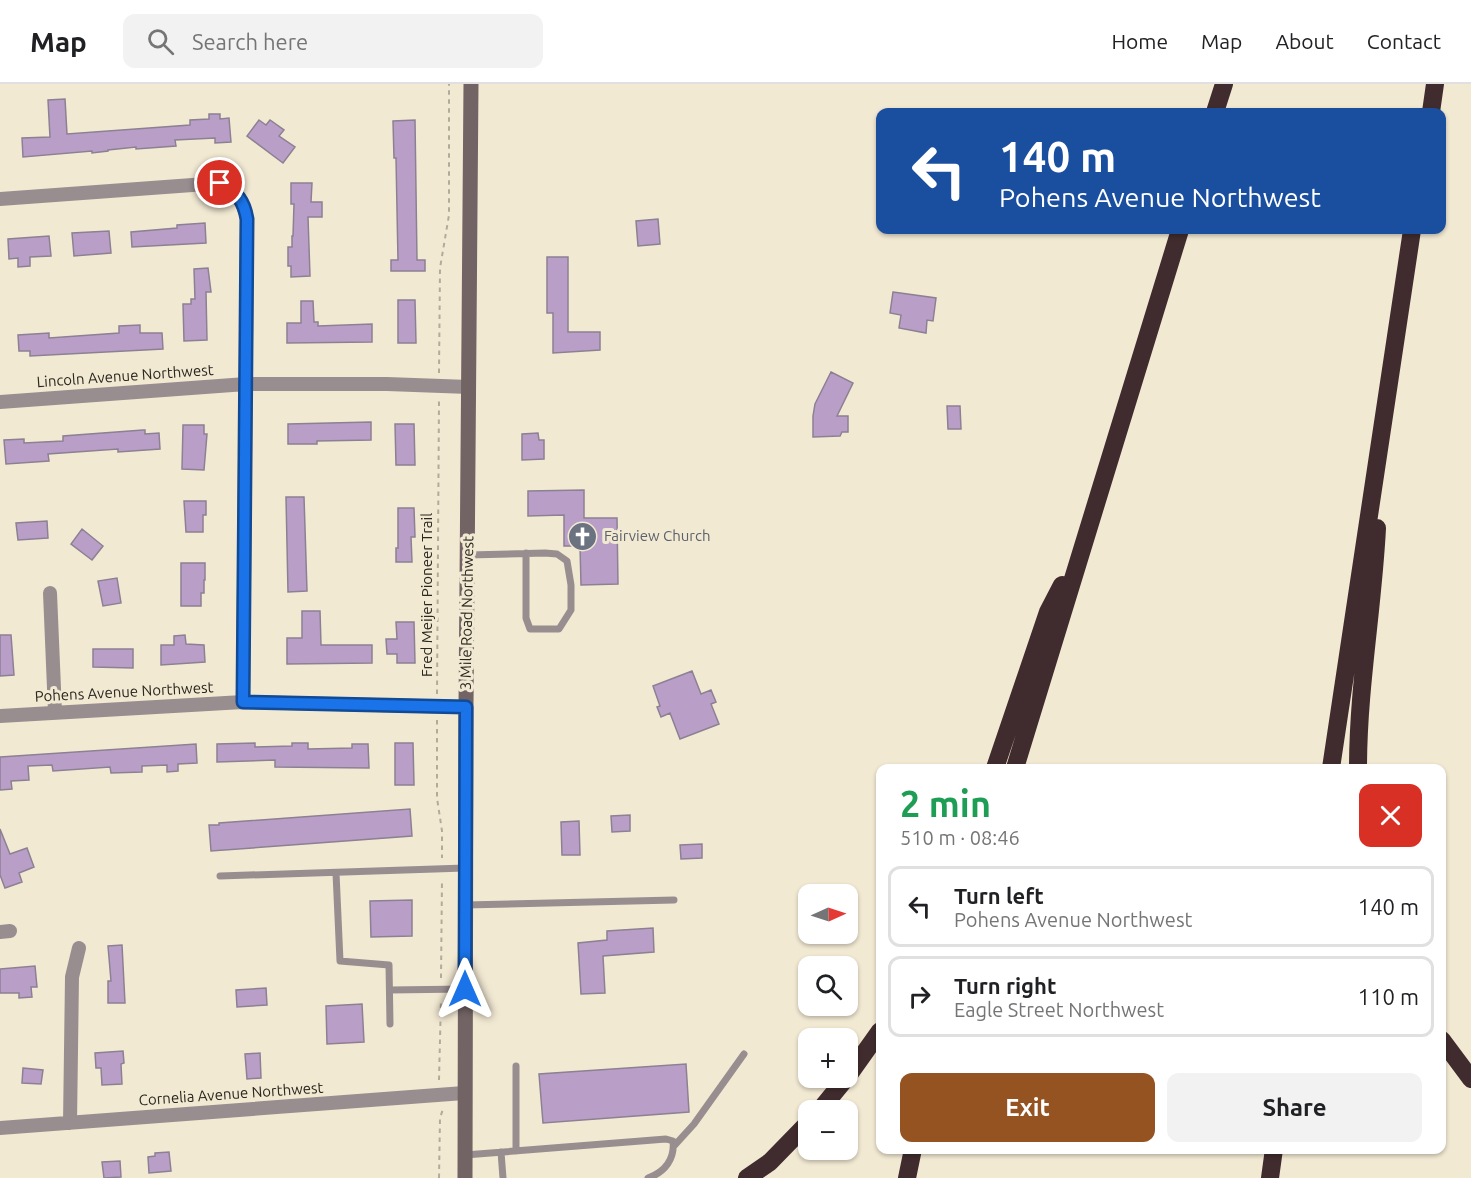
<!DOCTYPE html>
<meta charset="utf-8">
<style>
body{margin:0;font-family:Ubuntu,sans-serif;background:#f2f2f2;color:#202124;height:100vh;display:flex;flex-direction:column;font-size:22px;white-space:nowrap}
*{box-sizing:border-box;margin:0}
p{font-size:20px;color:#757577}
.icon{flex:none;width:33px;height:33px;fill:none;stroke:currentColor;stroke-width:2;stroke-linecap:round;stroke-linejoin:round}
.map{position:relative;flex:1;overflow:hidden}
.drawer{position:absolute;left:876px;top:680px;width:570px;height:390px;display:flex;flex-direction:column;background:#fff;border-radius:12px;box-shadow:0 2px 4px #0004}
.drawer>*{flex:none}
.guide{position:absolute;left:876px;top:24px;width:570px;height:126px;border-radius:12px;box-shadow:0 2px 4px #0004;background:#1a4fa0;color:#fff;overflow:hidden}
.needle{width:39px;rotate:87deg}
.tools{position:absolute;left:798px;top:800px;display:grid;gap:12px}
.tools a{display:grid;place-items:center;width:60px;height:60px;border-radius:12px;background:#fff;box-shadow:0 2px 4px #0004;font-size:30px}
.pin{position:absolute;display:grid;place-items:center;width:51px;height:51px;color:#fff;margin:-26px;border:3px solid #fff;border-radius:50%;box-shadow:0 2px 6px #0007}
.me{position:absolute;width:66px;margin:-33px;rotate:0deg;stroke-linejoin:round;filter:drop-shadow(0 0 4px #0008)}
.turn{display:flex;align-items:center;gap:21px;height:126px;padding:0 24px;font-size:27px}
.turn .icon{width:78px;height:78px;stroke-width:2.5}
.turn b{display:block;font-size:42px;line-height:51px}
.round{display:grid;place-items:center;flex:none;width:63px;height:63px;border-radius:12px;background:#f2f2f2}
.head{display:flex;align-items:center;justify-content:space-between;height:102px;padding:0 24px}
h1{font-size:36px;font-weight:600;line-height:45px;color:#1e9e55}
.cta{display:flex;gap:12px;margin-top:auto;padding:12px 24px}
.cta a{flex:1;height:69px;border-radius:12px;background:#955322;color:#fff;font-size:24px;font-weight:600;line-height:69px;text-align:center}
.cta a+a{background:#f2f2f2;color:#202124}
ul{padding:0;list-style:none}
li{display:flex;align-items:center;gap:18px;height:81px;margin:0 12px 9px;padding:0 12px;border:3px solid #e0e0e0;border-radius:12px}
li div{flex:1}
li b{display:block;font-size:22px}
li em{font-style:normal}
header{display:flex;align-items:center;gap:36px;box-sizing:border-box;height:84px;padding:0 30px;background:#fff;border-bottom:2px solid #e0e0e0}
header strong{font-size:28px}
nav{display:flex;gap:33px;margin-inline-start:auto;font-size:21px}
.search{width:420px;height:54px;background:#f2f2f2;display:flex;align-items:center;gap:15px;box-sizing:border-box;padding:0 21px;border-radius:12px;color:#757577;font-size:22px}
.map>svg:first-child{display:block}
</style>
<header>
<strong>Map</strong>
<div class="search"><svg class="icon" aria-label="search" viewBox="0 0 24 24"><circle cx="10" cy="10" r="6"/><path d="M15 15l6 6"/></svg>Search here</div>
<nav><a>Home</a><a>Map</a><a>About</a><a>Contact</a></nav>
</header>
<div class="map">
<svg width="1471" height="1094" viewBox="0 0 1471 1094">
<rect width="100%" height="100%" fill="#f2e9d3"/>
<!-- building -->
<path fill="#b99fc8" stroke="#8c8093" stroke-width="1.5" d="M65,15L67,50L190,41V36L209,35V30H220V35L229,34L231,58L215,59V54L175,56L176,62L136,65V63L108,66V67L92,69V67L23,73L22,54L50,53L48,16Z
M259,36L266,41L270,36L284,46L279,52L295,63L283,79L247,52Z
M415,36L417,176H425V187H391V176H398L396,74H394L393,37Z
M291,99H312L311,118H322V133H308L310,192L291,193V182H288V163H292V152H293L294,120H291Z
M658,135L660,160L638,162L636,137Z
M205,139L206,159L132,163L131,148L177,144V141Z
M109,147L111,169L74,172L72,149Z
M49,152L51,172L30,173V182L18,183V174L9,175L8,155Z
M547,173H568V248H600V266L553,269V229H547Z
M208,184L211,208H206L207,256L184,257L183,220H191V215H195L194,185Z
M893,208L936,214L933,237L927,236L926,249L899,244L901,231L890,229Z
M398,216H415L416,259H398Z
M301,217H313L314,238H318V242L372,240V258L287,259V239H301Z
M140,241V249H162L163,265L30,272V267H19L18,251L49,249V254L119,249V242Z
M831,288L853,299L837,332H848V348H842L840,352L813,353V332L815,320Z
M947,322H960L961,345H948Z
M371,338V356L317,357V360H288V340Z
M395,340H414L415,381H396Z
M183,341H204V350H207L204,386L182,385Z
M143,346H145V350L159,349L160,365L118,368V365L48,370L49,377L6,380L4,356L24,355V359L63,357V352Z
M538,349L539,356H544V375L522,376V350Z
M584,406V434H617L618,500L581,501L580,462H564V431L528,432V407Z
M286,413H304L307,507L288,508Z
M184,417H206V431H203V448H186Z
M398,424H414L415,453H411L412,478H396V464H398Z
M47,437L48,454L18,456L16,439Z
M82,445L103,462L92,476L71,460Z
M181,479H205V496H204V509H201V522H181Z
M117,494L121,519L103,522L98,497Z
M302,527H320L321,561H372V579L287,580V554H302Z
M396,538H414L415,579H397V570H387L386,555H397Z
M0,551H11L14,591L0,592Z
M185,551L186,560L204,561L205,578L161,581V561H174V552Z
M93,565H133V584L93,583Z
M692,587L701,610L711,606L716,618L711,620L719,640L680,655L670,629L661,633L657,623L660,622L653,602Z
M255,659V663L292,662V659H308V665L352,664V660H368L369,684L275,683V676L217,678V660Z
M395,659H413L414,701H395Z
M196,660L197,679L178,680V687L167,688V681L142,682V688L111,689L110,683L53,687L52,681L28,682L29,696L11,697L12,705L0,706V673Z
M410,725L412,752L211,767L209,741H219V739Z
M630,731V747L612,748L611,732Z
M579,737L580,771H562L561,738Z
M0,745L10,770L27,764L34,783L19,789L22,798L5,804L0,791Z
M702,760V774L681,775L680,761Z
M412,816V852L371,853L370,817Z
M653,844L654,868L603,872L605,909L581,910L578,859L607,856V847Z
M122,861L125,919H108V897H111L108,862Z
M35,882L37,903H31L32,913L19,914V909H0V885Z
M266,904L267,921L237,923L236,906Z
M362,920L364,958L327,960L326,922Z
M123,967L124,979L121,980L122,1000L102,1001L101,984H96L95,969Z
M260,969L261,994L247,995L245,970Z
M686,980L689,1028L543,1039L539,990Z
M23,984L43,986L41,1000L22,999Z
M169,1068L171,1087L149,1089L148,1073L155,1072V1069Z
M120,1077L121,1093L104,1094L102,1078Z"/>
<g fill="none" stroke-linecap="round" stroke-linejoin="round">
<!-- path -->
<path stroke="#b3ab9a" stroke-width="2" stroke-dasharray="4.5 4.5" stroke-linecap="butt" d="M439,289L440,184L449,131V0
M437,610L439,315
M437,636V714L442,747V774
M441,894L442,795
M439,996L441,915
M439,1094L440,1034L443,1025"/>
<!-- lane -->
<path stroke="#998e8f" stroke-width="7" d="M468,471L545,469L557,470L567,477L571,501V526L559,545H530L526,534V469
M336,789L340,877L389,881L390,940
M220,792L465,784
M465,821L674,816
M390,906L465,905
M516,982V1067
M674,1062L694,1040L744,970
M501,1068L503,1094
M465,1071L666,1055L673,1057C675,1075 665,1088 648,1094"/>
<!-- street -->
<path stroke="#998e8f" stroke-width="14" d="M0,115L220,99C237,108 244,117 247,136L243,618
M0,318L246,300H387L469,303
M50,509L55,628
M0,632L243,618L466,623
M0,848L10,847
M70,1039L72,893L79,864
M0,1044L464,1009"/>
<!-- secondary -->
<path stroke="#726364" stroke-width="15" d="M465,1094L466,623L471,0"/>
<!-- highway -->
<path stroke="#402c2e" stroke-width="18" d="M1215,28L1224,0
M1431,28L1435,0
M995,684L1048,528L1062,501
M1015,684L1180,146
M1331,684L1412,146
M1358,684C1358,603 1373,524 1377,444
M1442,956L1471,995
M848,992L880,947
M820,1026L847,993
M747,1094L770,1078L808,1039
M907,1094L913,1065
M1270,1094L1274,1065"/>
</g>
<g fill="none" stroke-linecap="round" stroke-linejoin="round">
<defs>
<path id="route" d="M220,99C237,108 244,117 247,135L243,618L466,623L465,905"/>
</defs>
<!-- route casing -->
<use href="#route" stroke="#114b97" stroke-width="15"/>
<!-- route -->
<use href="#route" stroke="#1a73e8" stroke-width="10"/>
</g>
<!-- icons -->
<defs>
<symbol id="church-disc" viewBox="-11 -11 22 22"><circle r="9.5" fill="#6b7280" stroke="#f2e9d3"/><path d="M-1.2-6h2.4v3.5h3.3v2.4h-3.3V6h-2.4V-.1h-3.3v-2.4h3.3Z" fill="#fff"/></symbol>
</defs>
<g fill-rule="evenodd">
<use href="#church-disc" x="566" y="436" width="33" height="33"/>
</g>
<g text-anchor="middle" stroke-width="6" stroke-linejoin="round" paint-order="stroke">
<!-- street labels -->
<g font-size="15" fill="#2a271f" stroke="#f2e9d3">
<text transform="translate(125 292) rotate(-4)" y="5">Lincoln Avenue Northwest</text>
<text transform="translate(427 511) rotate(-90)" y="5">Fred Meijer Pioneer Trail</text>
<text transform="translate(467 529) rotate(-89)" y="5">3 Mile Road Northwest</text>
<text transform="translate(124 608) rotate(-3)" y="5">Pohens Avenue Northwest</text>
<text transform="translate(231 1010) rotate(-4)" y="5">Cornelia Avenue Northwest</text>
</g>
<!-- worship labels -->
<g font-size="15" fill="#5b616d" stroke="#f2e9d3" text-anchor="start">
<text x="604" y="457">Fairview Church</text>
</g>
</g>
</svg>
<div class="tools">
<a><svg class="needle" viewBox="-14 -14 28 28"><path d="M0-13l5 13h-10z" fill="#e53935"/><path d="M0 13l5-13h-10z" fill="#757577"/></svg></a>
<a><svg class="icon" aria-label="search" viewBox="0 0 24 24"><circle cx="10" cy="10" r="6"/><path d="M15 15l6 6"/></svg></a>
<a>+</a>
<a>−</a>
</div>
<div class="pin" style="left:220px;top:99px;background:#d93025"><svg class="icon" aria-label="arrive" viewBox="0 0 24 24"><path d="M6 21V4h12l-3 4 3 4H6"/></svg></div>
<svg class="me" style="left:465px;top:905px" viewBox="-20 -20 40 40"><path d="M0-17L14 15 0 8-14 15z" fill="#1a73e8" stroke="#fff" stroke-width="4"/></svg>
<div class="guide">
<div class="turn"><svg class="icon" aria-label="left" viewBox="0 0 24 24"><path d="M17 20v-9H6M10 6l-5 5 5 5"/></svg><div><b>140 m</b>Pohens Avenue Northwest</div></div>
</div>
<section class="drawer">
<div class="head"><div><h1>2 min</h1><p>510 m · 08:46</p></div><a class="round" style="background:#d93025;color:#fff"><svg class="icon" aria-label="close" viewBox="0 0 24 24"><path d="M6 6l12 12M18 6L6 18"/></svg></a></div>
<ul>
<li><svg class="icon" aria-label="left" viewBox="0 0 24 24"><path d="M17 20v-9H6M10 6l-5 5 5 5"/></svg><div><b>Turn left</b><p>Pohens Avenue Northwest</p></div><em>140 m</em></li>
<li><svg class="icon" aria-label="right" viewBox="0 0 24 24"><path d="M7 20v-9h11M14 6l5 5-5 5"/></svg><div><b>Turn right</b><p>Eagle Street Northwest</p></div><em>110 m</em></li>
</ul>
<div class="cta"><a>Exit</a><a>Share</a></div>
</section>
</div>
